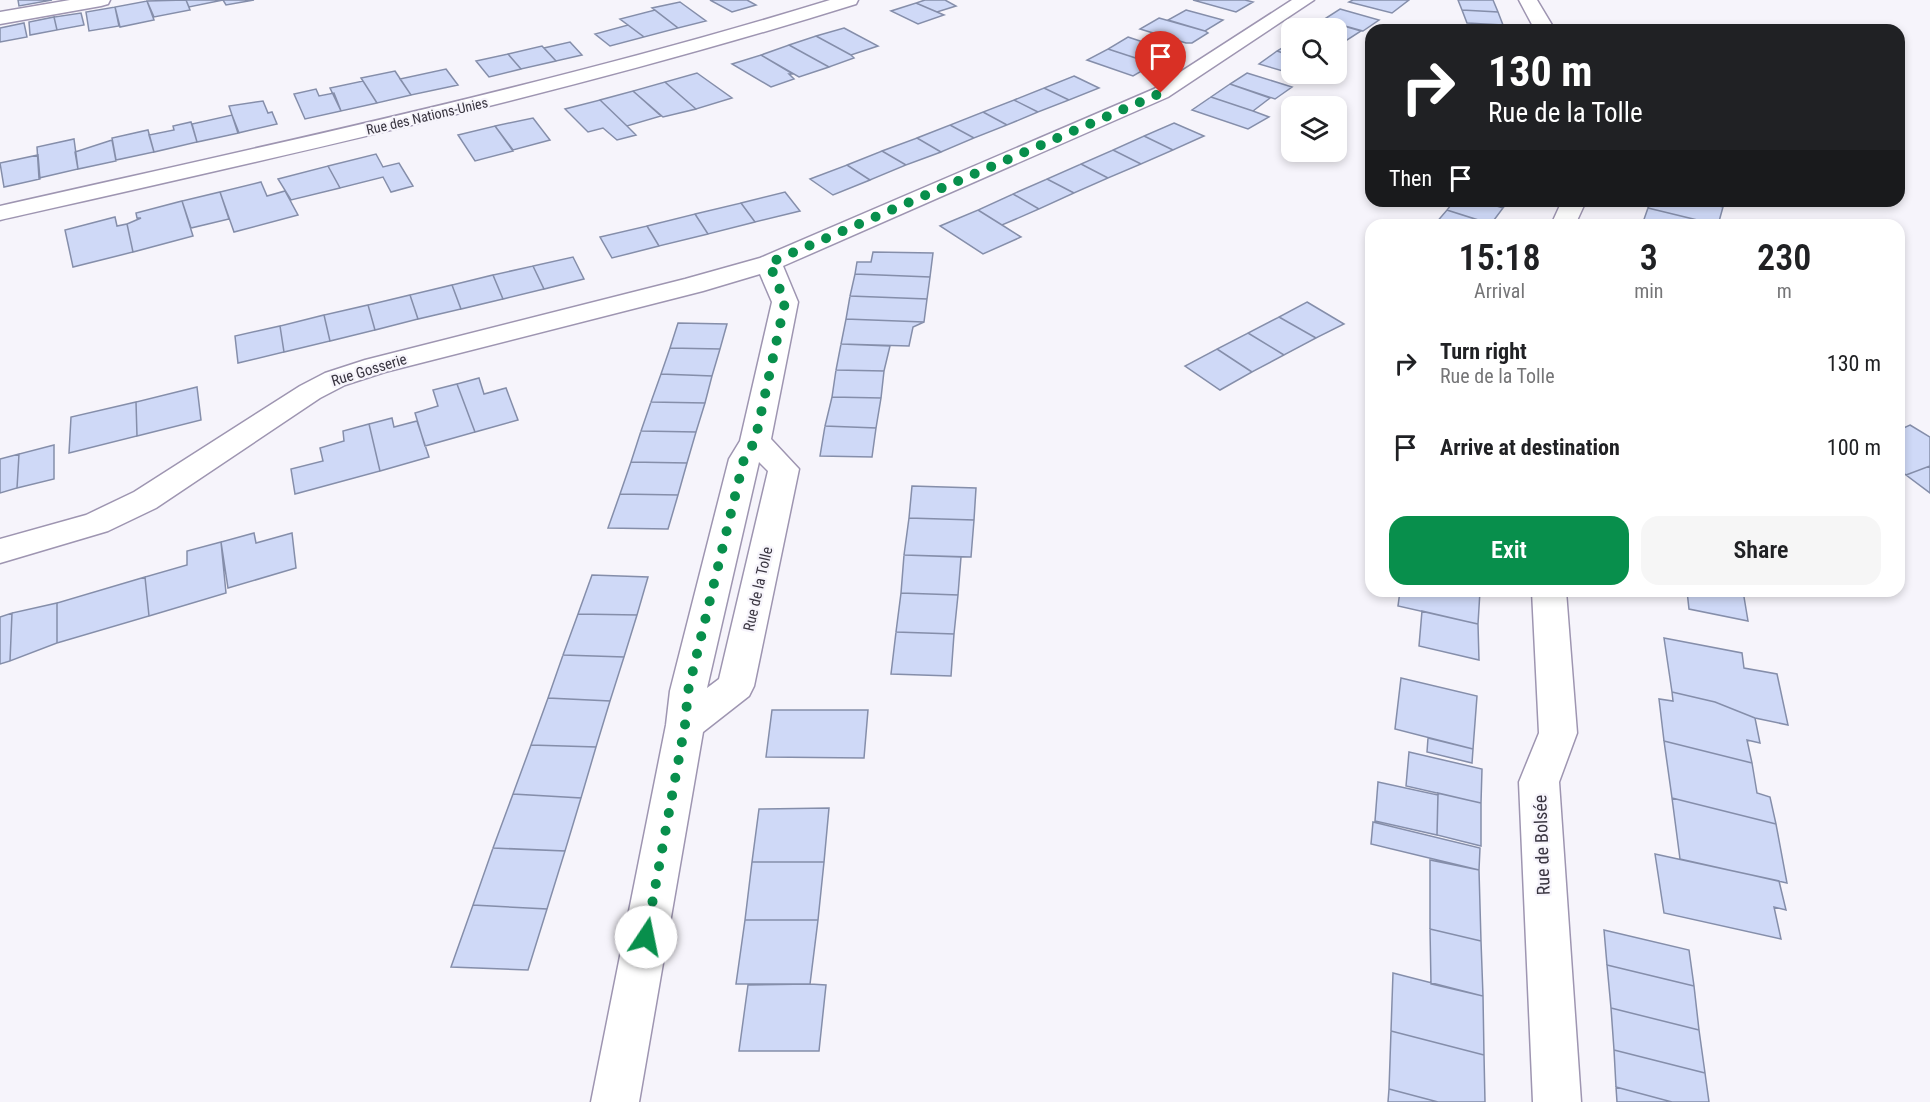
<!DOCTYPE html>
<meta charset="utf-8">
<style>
body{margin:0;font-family:"Roboto Condensed",sans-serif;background:#f6f6f6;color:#202124;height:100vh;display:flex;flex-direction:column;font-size:22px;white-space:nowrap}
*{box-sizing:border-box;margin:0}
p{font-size:20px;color:#757577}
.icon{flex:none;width:33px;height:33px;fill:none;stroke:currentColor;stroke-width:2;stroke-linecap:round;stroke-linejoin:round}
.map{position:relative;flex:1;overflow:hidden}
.drawer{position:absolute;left:1365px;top:219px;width:540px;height:378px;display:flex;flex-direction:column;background:#fff;border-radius:18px;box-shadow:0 3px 9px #0003}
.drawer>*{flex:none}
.hud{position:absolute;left:1365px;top:24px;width:540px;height:183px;border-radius:18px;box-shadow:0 3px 9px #0003;background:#202124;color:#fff;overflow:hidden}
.tools{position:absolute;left:1281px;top:18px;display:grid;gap:12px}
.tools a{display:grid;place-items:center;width:66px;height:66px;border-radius:12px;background:#fff;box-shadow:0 3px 9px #0003;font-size:30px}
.pin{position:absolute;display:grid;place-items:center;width:51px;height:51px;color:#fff;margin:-62px -26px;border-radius:50% 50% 50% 0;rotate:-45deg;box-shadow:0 0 6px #0007}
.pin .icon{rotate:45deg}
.me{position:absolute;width:66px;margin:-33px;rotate:11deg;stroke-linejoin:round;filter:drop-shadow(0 0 4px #0008)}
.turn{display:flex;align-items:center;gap:21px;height:126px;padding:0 24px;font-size:27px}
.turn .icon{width:78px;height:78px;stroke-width:2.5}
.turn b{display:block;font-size:42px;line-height:51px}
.then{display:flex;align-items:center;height:57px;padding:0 24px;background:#0003;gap:12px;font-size:22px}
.eta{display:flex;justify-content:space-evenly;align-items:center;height:102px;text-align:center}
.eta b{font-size:36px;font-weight:600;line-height:42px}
.primary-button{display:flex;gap:12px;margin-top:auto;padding:12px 24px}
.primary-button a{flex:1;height:69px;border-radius:18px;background:#088f4c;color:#fff;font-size:24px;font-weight:600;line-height:69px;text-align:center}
.primary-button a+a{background:#f6f6f6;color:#202124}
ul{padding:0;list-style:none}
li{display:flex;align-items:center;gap:18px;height:84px;padding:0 24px}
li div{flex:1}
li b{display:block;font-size:22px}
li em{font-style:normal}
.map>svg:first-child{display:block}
</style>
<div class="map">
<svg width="1930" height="1102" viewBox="0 0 1930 1102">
<rect width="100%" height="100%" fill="#f6f4fb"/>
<!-- building -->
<path fill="#cfd9f7" stroke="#858eaa" stroke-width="1.5" d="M18,0H52L19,6Z
M186,0H223L189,7Z
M186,0L190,10L154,17L147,1Z
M223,0H254L226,5Z
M710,0H747L756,5L732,12Z
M925,0H945L956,6L937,12L916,3Z
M1193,0H1245L1253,2L1236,12Z
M1353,0H1409L1392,13L1349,2Z
M1458,0H1493L1498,12L1462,10Z
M147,1L154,20L120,27L115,7Z
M680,2L706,21L678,28L652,8Z
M916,3L944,15L918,24L891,11Z
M115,7L119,26L89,31L86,12Z
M1340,9L1379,20L1363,31L1323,20Z
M655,10L678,28L644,37L620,19Z
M1186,10L1223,20L1205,31L1168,20Z
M1462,10L1498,12L1503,25L1467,23Z
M81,13L84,25L57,30L54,17Z
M54,17L57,30L30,35L29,22Z
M1159,18L1205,31L1208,33L1192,43H1186L1140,29Z
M1323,20L1361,31L1344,42L1336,40V28H1311Z
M24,23L27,37L0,42V28Z
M628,25L644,37L610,46L595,34Z
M844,28L878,46L851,55L816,36Z
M816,36L851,55L854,58L829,67L789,45Z
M1128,37L1173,52L1154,64L1108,49Z
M570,42L582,55L556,61L544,48Z
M1292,42V56L1277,51Z
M789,45L829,67L799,77L761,55Z
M542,46L556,61L521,69L508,54Z
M1108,49L1154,64L1133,76L1087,60Z
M1277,51L1292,56V74H1313L1307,78L1259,64Z
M508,54L521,69L489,77L476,61Z
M761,55L793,74H789L794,79L771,87L732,64Z
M446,69L458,85L411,95L400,79Z
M395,71L411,95L377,103L361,78Z
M697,73L732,98L696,109L665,82Z
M1247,73L1292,87L1275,99L1230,84Z
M1074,76L1099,88L1069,100L1044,88Z
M363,81L377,103L341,111L330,88Z
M665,82L696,109L663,117L633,91Z
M1230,84L1270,98L1253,111L1211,97Z
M1044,88L1069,100L1038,112L1014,100Z
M316,89L319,96L334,93L341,111L305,119L294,94Z
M633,91L661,116L627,126L600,100Z
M1211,97L1253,111L1269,117L1248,129L1192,110Z
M600,100L627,126L636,135L617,140L603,128L588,132L565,109Z
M1014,100L1038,112L1007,125L983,112Z
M263,101L268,113L272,112L277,124L238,133L229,106Z
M983,112L1007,125L974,138L950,125Z
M232,115L239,133L197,142L192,124Z
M533,118L550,140L513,150L495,126Z
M191,122L197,142L154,152L149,135L174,130L173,126Z
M1174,123L1204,136L1173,150L1144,136Z
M950,125L974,138L941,152L917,138Z
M495,126L513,151L475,161L458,135Z
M148,130L154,152L116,160L112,138Z
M1144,136L1173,150L1141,164L1113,150Z
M917,138L941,152L906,165L882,151Z
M74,139L78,169L39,178L37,147Z
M112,140L116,161L78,169L75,152Z
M1113,150L1141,164L1108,178L1081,164Z
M882,151L906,165L870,180L847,165Z
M376,154L383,167L399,163L413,186L391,192L383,177L340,188L328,166Z
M38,155L40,179L4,187L0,163Z
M1081,164L1108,178L1074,193L1047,179Z
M847,165L870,180L833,195L810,179Z
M328,166L340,188L291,200L278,179Z
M1047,179L1074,193L1039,209L1013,194Z
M261,182L267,196L285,191L298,215L234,232L220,192Z
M220,192L229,219L191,228L182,201Z
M785,192L800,211L755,222L741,203Z
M1013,194L1039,209L1002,225L978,210Z
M182,201L193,236L133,252L127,224L141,218H137L136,213Z
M1454,201H1481L1503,208L1491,224L1447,210Z
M1481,201H1509L1503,208Z
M1651,201H1702L1723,207L1718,225L1648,208Z
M741,203L755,222L708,234L695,214Z
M1648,208L1718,225H1642Z
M978,210L1002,225L1021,237L983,254L940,226Z
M1447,210L1491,224H1435Z
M695,214L708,234L659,246L647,226Z
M115,217L117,226L127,224L133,252L73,267L65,230Z
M647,226L659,246L612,258L600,237Z
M873,252L933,253L930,277L855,274L857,262H871Z
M573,257L584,279L544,289L533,266Z
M533,266L544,289L503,299L493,275Z
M855,274L930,277L927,299L850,296Z
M493,275L503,299L461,309L452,285Z
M452,285L461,309L418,319L410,295Z
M410,295L418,319L375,330L368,305Z
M850,296L927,299L924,322L846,319Z
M1307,302L1344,324L1316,338L1279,317Z
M368,305L375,330L330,341L324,315Z
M324,315L330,341L284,352L280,326Z
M1279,317L1316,338L1284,355L1248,333Z
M846,319L924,322L913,327L909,346L841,344Z
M678,323L727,324L720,349L670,348Z
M280,326L284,352L238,363L235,336Z
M1248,333L1284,355L1252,372L1217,349Z
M841,344L890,346L884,371L836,370Z
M670,348L720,349L712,376L661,374Z
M1217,349L1252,372L1220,390L1185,366Z
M836,370L884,371L881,398L832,397Z
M661,374L712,376L705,403L651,402Z
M479,378L484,394L506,388L518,420L475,432L457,384Z
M457,384L475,432L425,446L415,413L438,406L433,390Z
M197,387L201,420L137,436L136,402Z
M832,397L881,398L876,428L825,426Z
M136,402L137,436L69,453L71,417Z
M651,402L705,403L696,432L641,431Z
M392,418L394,427L417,421L429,457L380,471L369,424Z
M369,424L380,471L295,494L291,469L323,461L320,448L344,441L343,431Z
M1910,425L1930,437V466L1906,475L1899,469V430Z
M825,426L876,428L872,457L820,456Z
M641,431L696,432L687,463L631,462Z
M54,445V479L17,488L19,454Z
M19,454L17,488L0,493V459Z
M631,462L687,463L678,495L620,494Z
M1930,466V493L1906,475Z
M912,486L976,488L974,520L909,518Z
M620,494L678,495L668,529L608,528Z
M909,518L974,520L971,557L904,555Z
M254,533L256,543L292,533L296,568L228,588L221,542Z
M221,542L226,593L149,616L145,577L187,565V551Z
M904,555L961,557L958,595L901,593Z
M592,575L648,577L637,615L578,614Z
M145,577L149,616L57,643V603Z
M1400,591H1480L1478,624L1398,606Z
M1687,591H1743L1748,621L1689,609Z
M901,593L958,595L954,634L896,632Z
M57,603V643L10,661L12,613Z
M1422,611L1478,624L1479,660L1419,646Z
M12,613L10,661L0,664V617Z
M578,614L637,615L624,657L563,655Z
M896,632L954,634L951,676L891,674Z
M1664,638L1742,653L1744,668L1777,674L1788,725L1755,718L1715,702L1672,692Z
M563,655L624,657L610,701L548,698Z
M1401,678L1477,696L1473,749L1395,729Z
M1672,692L1715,702L1755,718L1760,743L1747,740L1752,763L1664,741L1659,699L1673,701Z
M548,698L610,701L596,747L531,745Z
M772,710H868L864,758L766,757Z
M1428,738L1473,749L1472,763L1427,752Z
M1664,741L1752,763L1757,793L1770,797L1776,824L1672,798Z
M531,745L596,747L581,798L513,794Z
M1409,752L1482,769L1481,803L1406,786Z
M1378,782L1438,795L1437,835L1375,821Z
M1438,793L1481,803V846L1437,835Z
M513,794L581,798L565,851L493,848Z
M1672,798L1776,824L1787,883L1680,859Z
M829,808L824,862H752L759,809Z
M1373,822L1480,848L1479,870L1371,844Z
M493,848L565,851L547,909L473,905Z
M1655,854L1779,881L1786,910L1774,907L1781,939L1664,913Z
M1430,860L1479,870L1481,941L1430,929Z
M752,862H824L818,920H745Z
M473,905L547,909L528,970L451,967Z
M745,920H818L810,984H736Z
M1430,929L1481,941L1483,996L1431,984Z
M1604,930L1689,950L1694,986L1607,965Z
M1607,965L1694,986L1699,1030L1611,1008Z
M1393,973L1483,996L1484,1055L1391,1031Z
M810,984L826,985L819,1051H739L748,985Z
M1611,1008L1699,1030L1705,1073L1614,1050Z
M1391,1031L1484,1055L1485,1102H1438L1389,1089Z
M1614,1050L1705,1073L1709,1102H1672L1616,1087Z
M1616,1087L1672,1102H1617Z
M1389,1089L1438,1102H1388Z"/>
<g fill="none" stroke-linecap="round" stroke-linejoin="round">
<defs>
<path id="minor" d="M70,0H110L108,4L101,6L0,24V12Z
M830,0H858L856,4C574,92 287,155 0,220V206C278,143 557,84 830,0Z
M1292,0H1314L1168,97L783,266L798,302L771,439L799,469L754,686L749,696L703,732L639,1102H591L666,725L670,691L729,459L740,441L772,302L760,274L703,291L385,372L345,385L320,398L156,508L108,531L0,563V539L86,515L134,492L300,386L325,373L365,360L685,279L760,258L1154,89ZM759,462L768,471L719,679L707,688Z
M1519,0H1537L1555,30H1535Z
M1562,201H1586L1575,225H1551Z
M1532,591H1566L1577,733L1559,782L1581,1102H1533L1519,782L1539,733Z"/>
</defs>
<!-- minor casing -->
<use href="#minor" stroke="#9e95b1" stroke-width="3"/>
<!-- minor -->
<use href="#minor" fill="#fff" fill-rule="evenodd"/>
</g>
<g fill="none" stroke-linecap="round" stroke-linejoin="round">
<!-- route -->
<path stroke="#088f4c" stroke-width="10" stroke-dasharray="0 18" d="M646,937L685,725L688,691L744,459L755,441L785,302L769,263L1161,93"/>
</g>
<g text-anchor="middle" stroke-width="4.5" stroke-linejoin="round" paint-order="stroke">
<!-- far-street labels -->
<g font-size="14" fill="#393540" stroke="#f6f4fb">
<text transform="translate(427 116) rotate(-13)" y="5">Rue des Nations-Unies</text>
</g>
<!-- street labels -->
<g font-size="15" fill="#393540" stroke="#f6f4fb">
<text transform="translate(369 370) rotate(-17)" y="5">Rue Gosserie</text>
<text transform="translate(758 589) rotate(-77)" y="5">Rue de la Tolle</text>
</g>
<!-- near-street labels -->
<g font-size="18" fill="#393540" stroke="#f6f4fb">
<text transform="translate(1542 845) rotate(-92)" y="6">Rue de Bolsée</text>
</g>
</g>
</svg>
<div class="tools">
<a><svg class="icon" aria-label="search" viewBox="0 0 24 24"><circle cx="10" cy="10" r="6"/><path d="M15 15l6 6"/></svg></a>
<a><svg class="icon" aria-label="layers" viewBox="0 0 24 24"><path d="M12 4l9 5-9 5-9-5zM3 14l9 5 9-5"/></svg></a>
</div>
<div class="pin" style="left:1161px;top:93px;background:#d93025"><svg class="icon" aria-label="arrive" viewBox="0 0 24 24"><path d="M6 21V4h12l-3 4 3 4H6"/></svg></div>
<svg class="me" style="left:646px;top:937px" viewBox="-20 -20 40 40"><circle r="19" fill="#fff"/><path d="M0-13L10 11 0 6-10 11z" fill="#088f4c"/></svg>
<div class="hud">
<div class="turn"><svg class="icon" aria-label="right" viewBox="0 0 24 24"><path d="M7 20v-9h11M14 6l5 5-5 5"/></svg><div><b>130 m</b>Rue de la Tolle</div></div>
<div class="then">Then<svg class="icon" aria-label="arrive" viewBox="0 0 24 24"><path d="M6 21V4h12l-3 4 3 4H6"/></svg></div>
</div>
<section class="drawer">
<div class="eta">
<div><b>15:18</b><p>Arrival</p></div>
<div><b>3</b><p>min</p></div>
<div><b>230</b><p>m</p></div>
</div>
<ul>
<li><svg class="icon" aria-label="right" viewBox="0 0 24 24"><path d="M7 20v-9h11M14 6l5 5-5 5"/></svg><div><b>Turn right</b><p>Rue de la Tolle</p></div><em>130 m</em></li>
<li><svg class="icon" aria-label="arrive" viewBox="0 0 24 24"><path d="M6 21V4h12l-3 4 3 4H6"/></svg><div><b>Arrive at destination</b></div><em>100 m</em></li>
</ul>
<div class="primary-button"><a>Exit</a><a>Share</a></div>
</section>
</div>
